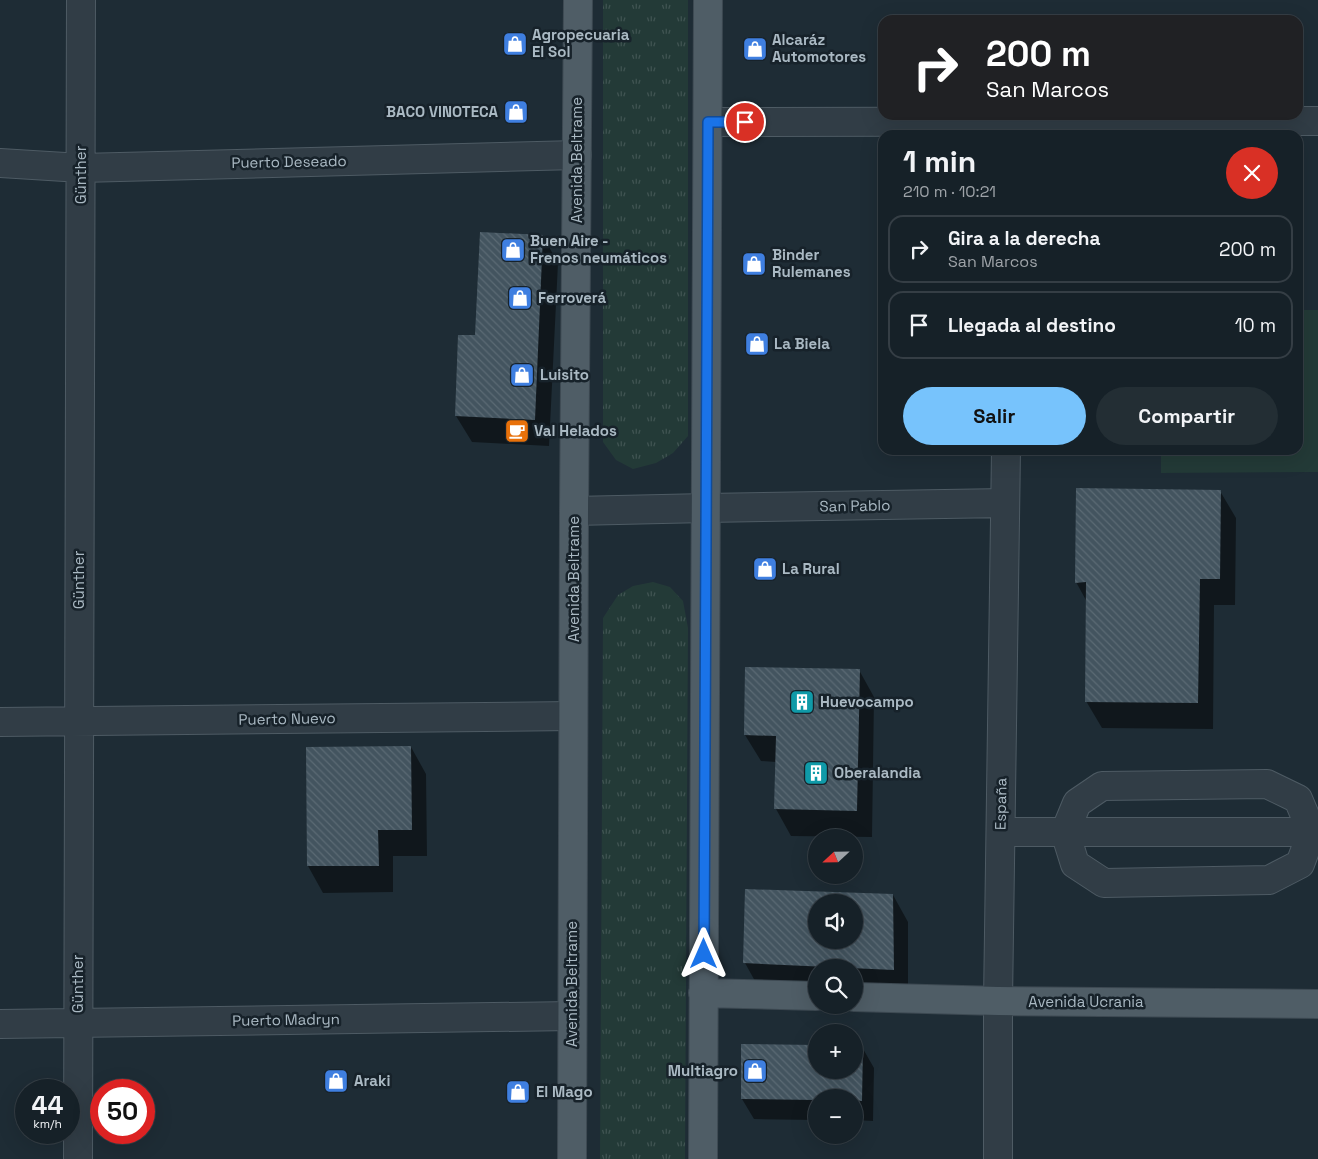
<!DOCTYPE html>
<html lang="es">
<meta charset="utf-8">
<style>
body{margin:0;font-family:"Space Grotesk",sans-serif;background:#232e34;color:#f1f3f6;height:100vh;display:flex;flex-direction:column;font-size:19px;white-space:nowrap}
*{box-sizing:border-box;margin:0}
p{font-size:16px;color:#9ea3a8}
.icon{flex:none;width:28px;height:28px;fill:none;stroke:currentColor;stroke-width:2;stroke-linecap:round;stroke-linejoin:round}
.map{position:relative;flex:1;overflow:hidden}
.drawer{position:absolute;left:878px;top:130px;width:425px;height:325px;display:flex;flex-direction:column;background:#162128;border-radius:15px;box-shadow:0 5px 20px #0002,0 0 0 1px #353e45}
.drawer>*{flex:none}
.guide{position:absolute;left:878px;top:15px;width:425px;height:105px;border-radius:15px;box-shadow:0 5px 20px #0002,0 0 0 1px #353e45;background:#202124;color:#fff;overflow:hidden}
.needle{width:32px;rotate:248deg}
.buttons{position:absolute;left:808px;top:829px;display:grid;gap:10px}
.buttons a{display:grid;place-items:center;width:55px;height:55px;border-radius:50%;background:#162128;box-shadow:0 5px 20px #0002,0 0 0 1px #353e45;font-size:25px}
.speed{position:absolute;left:15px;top:1079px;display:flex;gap:10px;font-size:25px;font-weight:700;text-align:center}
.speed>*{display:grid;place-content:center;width:65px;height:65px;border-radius:50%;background:#162128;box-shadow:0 5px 20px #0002,0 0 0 1px #353e45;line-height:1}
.speed small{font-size:12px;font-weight:400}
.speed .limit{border:8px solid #d22;background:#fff;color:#111}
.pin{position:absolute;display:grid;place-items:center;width:42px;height:42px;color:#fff;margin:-21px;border:2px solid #fff;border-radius:50%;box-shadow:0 1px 5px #0007}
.me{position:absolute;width:55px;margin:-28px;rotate:0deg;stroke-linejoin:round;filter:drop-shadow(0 0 4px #0008)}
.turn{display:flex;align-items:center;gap:18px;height:105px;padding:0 25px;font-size:22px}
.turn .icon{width:65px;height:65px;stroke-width:2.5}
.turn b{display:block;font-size:35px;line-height:42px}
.round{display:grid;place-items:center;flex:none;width:52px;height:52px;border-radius:26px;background:#232e34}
.overview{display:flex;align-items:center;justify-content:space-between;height:85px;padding:0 25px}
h1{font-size:30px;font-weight:700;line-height:38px}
.action{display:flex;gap:10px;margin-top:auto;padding:10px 25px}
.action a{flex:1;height:58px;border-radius:30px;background:#77c3fc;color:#111;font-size:20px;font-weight:700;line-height:58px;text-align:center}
.action a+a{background:#232e34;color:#f1f3f6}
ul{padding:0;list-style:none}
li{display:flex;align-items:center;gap:15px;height:68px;margin:0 10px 8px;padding:0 15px;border:2px solid #353e45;border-radius:15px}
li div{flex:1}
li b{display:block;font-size:19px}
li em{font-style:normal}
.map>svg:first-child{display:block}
</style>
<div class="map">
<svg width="1318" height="1159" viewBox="0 0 1318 1159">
<defs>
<pattern id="park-tufts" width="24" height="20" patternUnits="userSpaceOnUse" patternTransform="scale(1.25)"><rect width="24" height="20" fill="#233a37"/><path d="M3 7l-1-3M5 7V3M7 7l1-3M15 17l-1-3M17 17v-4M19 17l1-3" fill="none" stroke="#405452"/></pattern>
<pattern id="building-back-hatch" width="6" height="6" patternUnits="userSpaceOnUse" patternTransform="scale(1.25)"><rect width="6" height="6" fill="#43545f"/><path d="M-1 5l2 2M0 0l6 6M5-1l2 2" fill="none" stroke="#5b6a74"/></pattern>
</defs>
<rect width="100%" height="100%" fill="#1e2c35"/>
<!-- park -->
<path fill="url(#park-tufts)" d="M603,0H688V436L673,453L656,463L633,469L616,460L603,442Z
M653,582L670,587L683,601L688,628L685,1159H600L603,618L618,595L633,586Z"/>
<!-- garden -->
<path fill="#233a37" d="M1298,310H1318V472L1161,473V450H1298Z"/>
<!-- shadow -->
<path fill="#0007" fill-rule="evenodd" d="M543,236L558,263L549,446L472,442L456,416Z
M1220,491L1236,518L1235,605H1214L1213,729L1102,728L1086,701L1087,602L1076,582Z
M859,670L874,697L872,837L791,836L776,809V762L761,761L745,735Z
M411,747L426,774L427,856H393V892L323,893L308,866Z
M747,891L893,895L908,922V996L854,994V968H816V992L760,990L745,963ZM816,902H854V940H816Z
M742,1046L816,1047V1070H854V1047H862L874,1068L873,1121L854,1120V1098H816V1120L754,1119L742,1099Z"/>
<!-- building -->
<path fill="url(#building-back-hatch)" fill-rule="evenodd" d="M480,232L543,235L535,420L455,416L458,335H475Z
M1076,488L1221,490L1220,579H1200L1198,703L1085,702L1086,582L1075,583Z
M745,667L860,669L857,811L774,809L776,736L744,735Z
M411,746L412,830H378L379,866H307L306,747Z
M745,889L893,894L894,970L743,963ZM816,902H854V940H816Z
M741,1044L816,1045V1070H854V1046H863L862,1101L854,1100V1098H816V1100L741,1099Z"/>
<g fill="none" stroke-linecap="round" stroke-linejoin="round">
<defs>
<path id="minor" d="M708,122L1318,121
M0,163L81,168L577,155
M574,511L706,508L1005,503
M0,722L573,716
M1267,784L1298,799L1312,832L1300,864L1269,880L1104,883L1075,864L1065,832L1077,803L1102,786Z
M1001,832H1318
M0,1024L572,1016
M78,1159L81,0
M998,1159V1001L1006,450"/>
<path id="major" d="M703,993L816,996
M854,997L998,1001L1318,1004
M572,1159L574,511L578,0
M703,1159L708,0"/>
</defs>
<!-- minor casing -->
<use href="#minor" stroke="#4e5b64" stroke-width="30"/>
<!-- major casing -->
<use href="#major" stroke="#3d4952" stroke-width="30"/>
<!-- minor -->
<use href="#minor" stroke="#313d46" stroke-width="28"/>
<!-- major -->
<use href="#major" stroke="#4f5d66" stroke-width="28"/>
</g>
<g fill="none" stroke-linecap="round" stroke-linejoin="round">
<defs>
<path id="route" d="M704,954L708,122H745"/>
</defs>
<!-- route casing -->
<use href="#route" stroke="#114b97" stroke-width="12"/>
<!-- route -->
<use href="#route" stroke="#1a73e8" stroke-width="9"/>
</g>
<!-- icons -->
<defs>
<symbol id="shop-square" viewBox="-11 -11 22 22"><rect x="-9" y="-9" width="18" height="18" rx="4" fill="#3f7fe0" stroke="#17222a"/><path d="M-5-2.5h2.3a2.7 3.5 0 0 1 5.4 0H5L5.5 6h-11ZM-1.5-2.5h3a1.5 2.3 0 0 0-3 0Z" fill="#fff"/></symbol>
<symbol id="cafe-square" viewBox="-11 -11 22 22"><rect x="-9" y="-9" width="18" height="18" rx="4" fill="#e8710a" stroke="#17222a"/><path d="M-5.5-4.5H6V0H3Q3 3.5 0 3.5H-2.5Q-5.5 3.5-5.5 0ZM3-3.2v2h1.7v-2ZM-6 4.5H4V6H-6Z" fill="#fff"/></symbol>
<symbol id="building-square" viewBox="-11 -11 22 22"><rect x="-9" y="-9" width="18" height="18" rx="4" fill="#0f9aa8" stroke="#17222a"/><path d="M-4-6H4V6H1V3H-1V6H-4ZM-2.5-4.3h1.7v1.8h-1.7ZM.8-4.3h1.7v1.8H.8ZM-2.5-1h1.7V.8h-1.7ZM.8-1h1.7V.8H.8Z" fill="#fff"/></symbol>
</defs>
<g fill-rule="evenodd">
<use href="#shop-square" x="501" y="30" width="28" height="28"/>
<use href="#shop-square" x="741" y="35" width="28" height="28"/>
<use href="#shop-square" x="502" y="98" width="28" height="28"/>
<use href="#shop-square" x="499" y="236" width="28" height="28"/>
<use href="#shop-square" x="740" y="250" width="28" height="28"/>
<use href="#shop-square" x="506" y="284" width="28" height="28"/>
<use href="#shop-square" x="743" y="330" width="28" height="28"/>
<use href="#shop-square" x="508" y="361" width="28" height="28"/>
<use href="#cafe-square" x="503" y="417" width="28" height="28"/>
<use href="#shop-square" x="751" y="555" width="28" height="28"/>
<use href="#building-square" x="788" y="688" width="28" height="28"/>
<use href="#building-square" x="802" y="759" width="28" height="28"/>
<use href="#shop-square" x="741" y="1057" width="28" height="28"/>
<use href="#shop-square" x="322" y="1067" width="28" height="28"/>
<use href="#shop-square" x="504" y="1078" width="28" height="28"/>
</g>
<g text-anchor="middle" stroke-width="5" stroke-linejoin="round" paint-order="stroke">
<!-- poi labels -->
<g font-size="15" font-weight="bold" fill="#aab9c3" stroke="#17222a" text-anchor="start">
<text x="532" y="40">Agropecuaria<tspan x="532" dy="17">El Sol</tspan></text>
<text x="772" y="45">Alcaráz<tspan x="772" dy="17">Automotores</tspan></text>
<text x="498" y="117" text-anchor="end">BACO VINOTECA</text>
<text x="530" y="246">Buen Aire -<tspan x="530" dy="17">Frenos neumáticos</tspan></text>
<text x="772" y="260">Binder<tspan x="772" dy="17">Rulemanes</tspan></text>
<text x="538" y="303">Ferroverá</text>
<text x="774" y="349">La Biela</text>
<text x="540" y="380">Luisito</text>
<text x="534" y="436">Val Helados</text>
<text x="782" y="574">La Rural</text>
<text x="820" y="707">Huevocampo</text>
<text x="834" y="778">Oberalandia</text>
<text x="738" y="1076" text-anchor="end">Multiagro</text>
<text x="354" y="1086">Araki</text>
<text x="536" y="1097">El Mago</text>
</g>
<!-- street labels -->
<g font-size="15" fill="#aab9c3" stroke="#17222a">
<text transform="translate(577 160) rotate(-90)" y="5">Avenida Beltrame</text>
<text transform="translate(289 162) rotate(-1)" y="5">Puerto Deseado</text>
<text transform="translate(81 175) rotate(-90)" y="5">Günther</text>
<text transform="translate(855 506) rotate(-1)" y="5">San Pablo</text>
<text transform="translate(574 579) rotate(-90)" y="5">Avenida Beltrame</text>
<text transform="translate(79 580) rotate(-90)" y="5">Günther</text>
<text transform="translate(287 719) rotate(-1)" y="5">Puerto Nuevo</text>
<text transform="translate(1001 804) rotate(-89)" y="5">España</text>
<text transform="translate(78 984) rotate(-90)" y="5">Günther</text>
<text transform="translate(572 984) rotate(-90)" y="5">Avenida Beltrame</text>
<text x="1086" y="1007">Avenida Ucrania</text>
<text transform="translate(286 1020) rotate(-1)" y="5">Puerto Madryn</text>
</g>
</g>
</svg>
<div class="buttons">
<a><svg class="needle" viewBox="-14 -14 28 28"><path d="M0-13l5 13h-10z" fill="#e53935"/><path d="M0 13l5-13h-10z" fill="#9ea3a8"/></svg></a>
<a><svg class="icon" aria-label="sound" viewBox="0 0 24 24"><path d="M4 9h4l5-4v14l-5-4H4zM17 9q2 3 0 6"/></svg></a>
<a><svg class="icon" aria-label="search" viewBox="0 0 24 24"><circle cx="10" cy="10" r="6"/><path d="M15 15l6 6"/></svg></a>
<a>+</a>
<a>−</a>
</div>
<div class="speed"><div>44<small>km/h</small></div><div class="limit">50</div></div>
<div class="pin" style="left:745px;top:122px;background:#d93025"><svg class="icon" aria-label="arrive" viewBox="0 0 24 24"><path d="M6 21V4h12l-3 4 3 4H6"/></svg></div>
<svg class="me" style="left:704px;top:954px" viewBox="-20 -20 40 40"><path d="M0-17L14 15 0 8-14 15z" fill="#1a73e8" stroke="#fff" stroke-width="4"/></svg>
<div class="guide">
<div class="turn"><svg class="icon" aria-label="right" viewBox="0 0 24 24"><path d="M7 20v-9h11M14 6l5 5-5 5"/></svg><div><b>200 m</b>San Marcos</div></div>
</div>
<section class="drawer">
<div class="overview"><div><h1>1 min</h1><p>210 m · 10:21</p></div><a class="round" style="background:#d93025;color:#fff"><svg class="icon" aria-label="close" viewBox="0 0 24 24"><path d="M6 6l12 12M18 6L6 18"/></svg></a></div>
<ul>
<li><svg class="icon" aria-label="right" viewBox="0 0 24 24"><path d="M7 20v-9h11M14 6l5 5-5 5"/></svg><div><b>Gira a la derecha</b><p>San Marcos</p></div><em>200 m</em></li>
<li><svg class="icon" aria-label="arrive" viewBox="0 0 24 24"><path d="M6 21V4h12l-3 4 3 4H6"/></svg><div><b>Llegada al destino</b></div><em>10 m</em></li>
</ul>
<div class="action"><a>Salir</a><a>Compartir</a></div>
</section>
</div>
